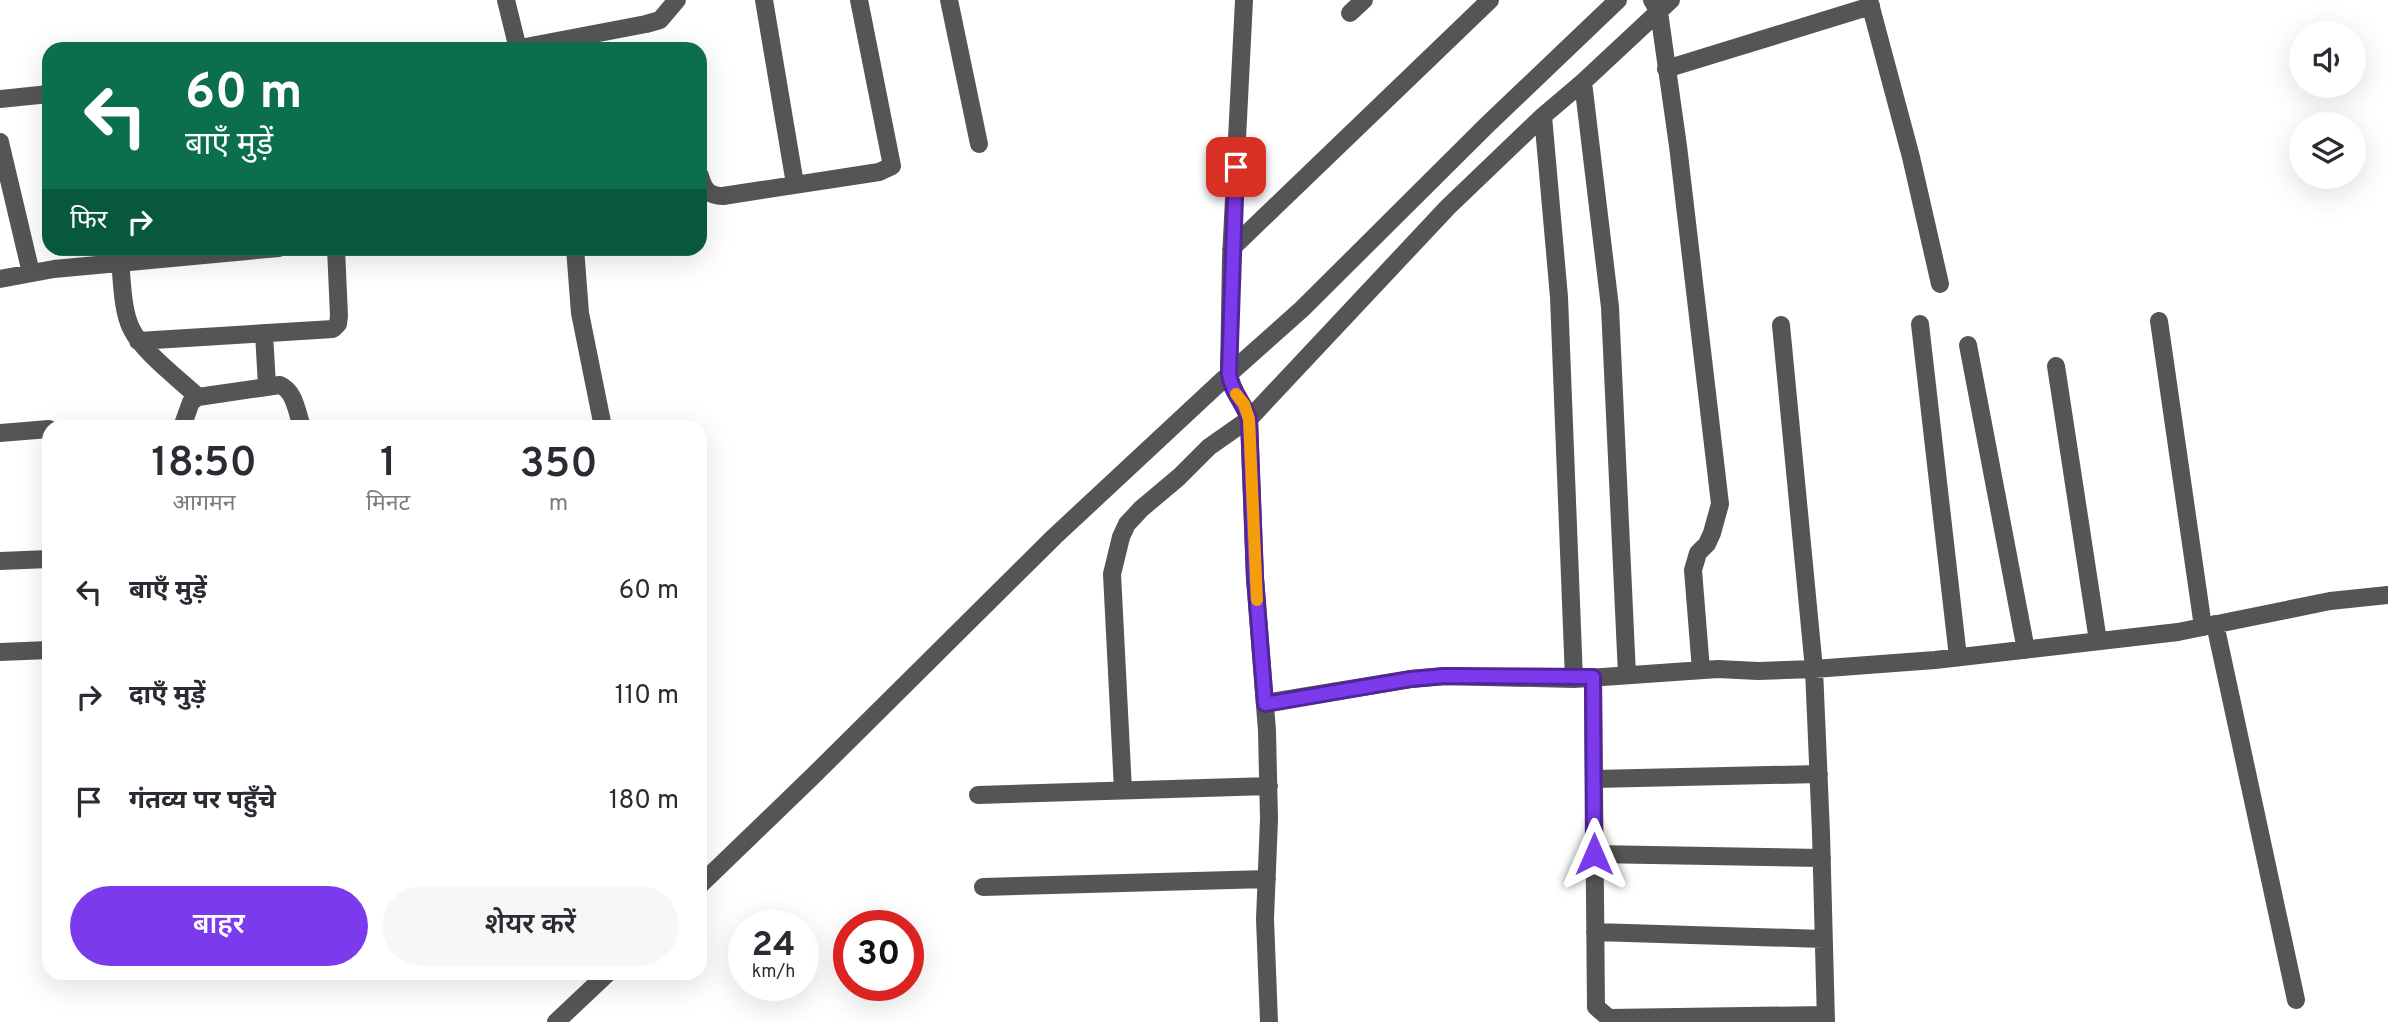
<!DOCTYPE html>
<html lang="hi">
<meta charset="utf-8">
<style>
body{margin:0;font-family:Overpass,"Noto Sans Devanagari",sans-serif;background:#f7f7f7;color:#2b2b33;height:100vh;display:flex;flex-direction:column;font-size:26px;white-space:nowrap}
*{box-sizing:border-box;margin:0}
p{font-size:23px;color:#7c7c81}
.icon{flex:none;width:38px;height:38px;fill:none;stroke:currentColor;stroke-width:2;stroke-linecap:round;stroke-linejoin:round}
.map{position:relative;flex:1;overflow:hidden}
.panel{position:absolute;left:42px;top:420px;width:665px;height:560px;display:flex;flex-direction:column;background:#fff;border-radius:21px;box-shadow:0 7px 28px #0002}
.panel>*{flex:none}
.top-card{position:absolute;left:42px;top:42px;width:665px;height:214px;border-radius:21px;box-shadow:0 7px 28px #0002;background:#0b6e4f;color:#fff;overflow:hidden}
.tools{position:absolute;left:2289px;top:21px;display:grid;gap:14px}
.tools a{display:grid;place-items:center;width:77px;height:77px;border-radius:50%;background:#fff;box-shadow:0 7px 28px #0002;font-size:35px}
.speed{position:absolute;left:728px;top:910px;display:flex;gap:14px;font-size:35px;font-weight:700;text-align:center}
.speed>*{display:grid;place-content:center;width:91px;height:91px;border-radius:50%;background:#fff;box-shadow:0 7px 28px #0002;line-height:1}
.speed small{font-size:18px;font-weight:400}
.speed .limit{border:10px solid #d22;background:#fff;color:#111}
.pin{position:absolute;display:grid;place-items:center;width:60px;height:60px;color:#fff;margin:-30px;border-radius:14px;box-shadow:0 4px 10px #0006}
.me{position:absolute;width:77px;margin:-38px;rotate:0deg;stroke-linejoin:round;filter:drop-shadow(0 0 5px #0008)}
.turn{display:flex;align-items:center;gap:24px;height:147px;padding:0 28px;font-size:32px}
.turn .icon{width:91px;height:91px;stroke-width:2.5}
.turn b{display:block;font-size:49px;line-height:60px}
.then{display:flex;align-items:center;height:66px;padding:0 28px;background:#0003;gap:14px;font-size:26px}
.eta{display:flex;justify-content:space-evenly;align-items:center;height:119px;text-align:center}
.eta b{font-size:42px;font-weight:600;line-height:49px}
.primary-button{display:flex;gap:14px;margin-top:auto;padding:14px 28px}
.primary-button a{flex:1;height:80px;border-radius:42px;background:#7c3aed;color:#fff;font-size:28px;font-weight:600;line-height:80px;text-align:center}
.primary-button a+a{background:#f7f7f7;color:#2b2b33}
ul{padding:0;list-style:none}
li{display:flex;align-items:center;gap:21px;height:105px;padding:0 28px}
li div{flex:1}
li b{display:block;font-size:26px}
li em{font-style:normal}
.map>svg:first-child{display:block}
</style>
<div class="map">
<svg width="2388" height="1022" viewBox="0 0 2388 1022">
<rect width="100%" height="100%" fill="#fff"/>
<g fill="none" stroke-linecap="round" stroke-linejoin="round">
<!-- minor -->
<path stroke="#555" stroke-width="18" d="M506,0L518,49
M764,0L795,184
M949,0L979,144
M1244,0L1231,258L1229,374C1231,391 1244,403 1249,419L1255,578L1267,731L1269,819L1265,919L1269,1022
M1652,0L1659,12L1678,146L1720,504L1712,533L1707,544L1698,553L1693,570L1701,670
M1869,0L1911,157L1940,284
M1350,13L1364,0
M515,49L646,24L660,20L677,0
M1666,69L1871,6
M1583,82L1610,307L1627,675
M0,99L49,94
M1543,116L1559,297L1574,679
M0,142L31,273
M700,176C704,190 709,196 723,196L879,172L892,166L859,0
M119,248C122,272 121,310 132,330C143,352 179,379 198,397
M575,248L580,313L603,427
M1231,249L1490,0
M0,279L54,269L279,248
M2159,321L2203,627
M1920,324L1958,657
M1781,325L1814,669L1821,833L1826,1022
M264,333L267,386
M138,341L333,329L338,324L339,316L336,248
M1968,345L2026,650
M2056,366L2098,641
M182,427L191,402L198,397L280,385C295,391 297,413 302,427
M0,433L49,429
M0,561L49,559
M2215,624L2296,1000
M0,652L49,650
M1593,677L1596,1007L1609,1018L1825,1015
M1265,703L1411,679L1445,676L1574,679L1718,669L1758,671L1814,669L1935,660L2178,632L2330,601L2388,595
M1594,779L1819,774
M1123,790L1112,574L1121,537L1127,524L1141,509L1179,477L1209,447L1249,419L1448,207L1543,116L1583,82L1671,0
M978,795L1269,786
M1594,854L1822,858
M700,885L815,774L1054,537L1229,374L1302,309L1487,125L1618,0
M983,887L1267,879
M1595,932L1823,939
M556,1022L608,973"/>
</g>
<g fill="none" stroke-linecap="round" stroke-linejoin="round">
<defs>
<path id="route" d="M1236,167L1229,374C1231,391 1244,403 1249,419L1255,578L1265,704L1411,679L1445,676L1593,677L1594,854"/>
</defs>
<!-- route casing -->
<use href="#route" stroke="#51269a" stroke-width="18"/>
<!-- route -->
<use href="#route" stroke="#7c3aed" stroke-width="12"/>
<!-- slow -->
<path stroke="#f59e0b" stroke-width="12" d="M1236,394L1244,404L1249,419L1257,600"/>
</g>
</svg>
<div class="tools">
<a><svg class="icon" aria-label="sound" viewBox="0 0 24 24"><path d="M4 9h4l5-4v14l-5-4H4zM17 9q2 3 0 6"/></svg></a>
<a><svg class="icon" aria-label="layers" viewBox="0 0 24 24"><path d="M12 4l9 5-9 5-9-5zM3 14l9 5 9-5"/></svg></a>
</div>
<div class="speed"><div>24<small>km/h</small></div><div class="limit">30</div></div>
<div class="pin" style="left:1236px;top:167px;background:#d93025"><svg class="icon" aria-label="arrive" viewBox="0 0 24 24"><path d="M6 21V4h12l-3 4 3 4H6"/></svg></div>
<svg class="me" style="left:1594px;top:854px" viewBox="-20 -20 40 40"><path d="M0-17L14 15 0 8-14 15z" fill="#7c3aed" stroke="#fff" stroke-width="4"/></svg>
<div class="top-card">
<div class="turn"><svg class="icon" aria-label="left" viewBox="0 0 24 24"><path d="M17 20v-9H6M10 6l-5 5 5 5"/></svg><div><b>60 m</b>बाएँ मुड़ें</div></div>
<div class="then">फिर<svg class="icon" aria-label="right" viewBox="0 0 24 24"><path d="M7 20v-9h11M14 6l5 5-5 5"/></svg></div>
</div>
<section class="panel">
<div class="eta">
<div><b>18:50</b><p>आगमन</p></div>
<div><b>1</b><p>मिनट</p></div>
<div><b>350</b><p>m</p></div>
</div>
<ul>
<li><svg class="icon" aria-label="left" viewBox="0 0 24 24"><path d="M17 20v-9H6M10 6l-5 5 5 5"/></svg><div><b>बाएँ मुड़ें</b></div><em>60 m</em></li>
<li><svg class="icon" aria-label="right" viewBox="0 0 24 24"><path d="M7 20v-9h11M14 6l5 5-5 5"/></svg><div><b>दाएँ मुड़ें</b></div><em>110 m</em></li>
<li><svg class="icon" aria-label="arrive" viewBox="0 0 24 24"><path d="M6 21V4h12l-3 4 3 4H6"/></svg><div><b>गंतव्य पर पहुँचे</b></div><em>180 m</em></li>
</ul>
<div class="primary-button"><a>बाहर</a><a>शेयर करें</a></div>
</section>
</div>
